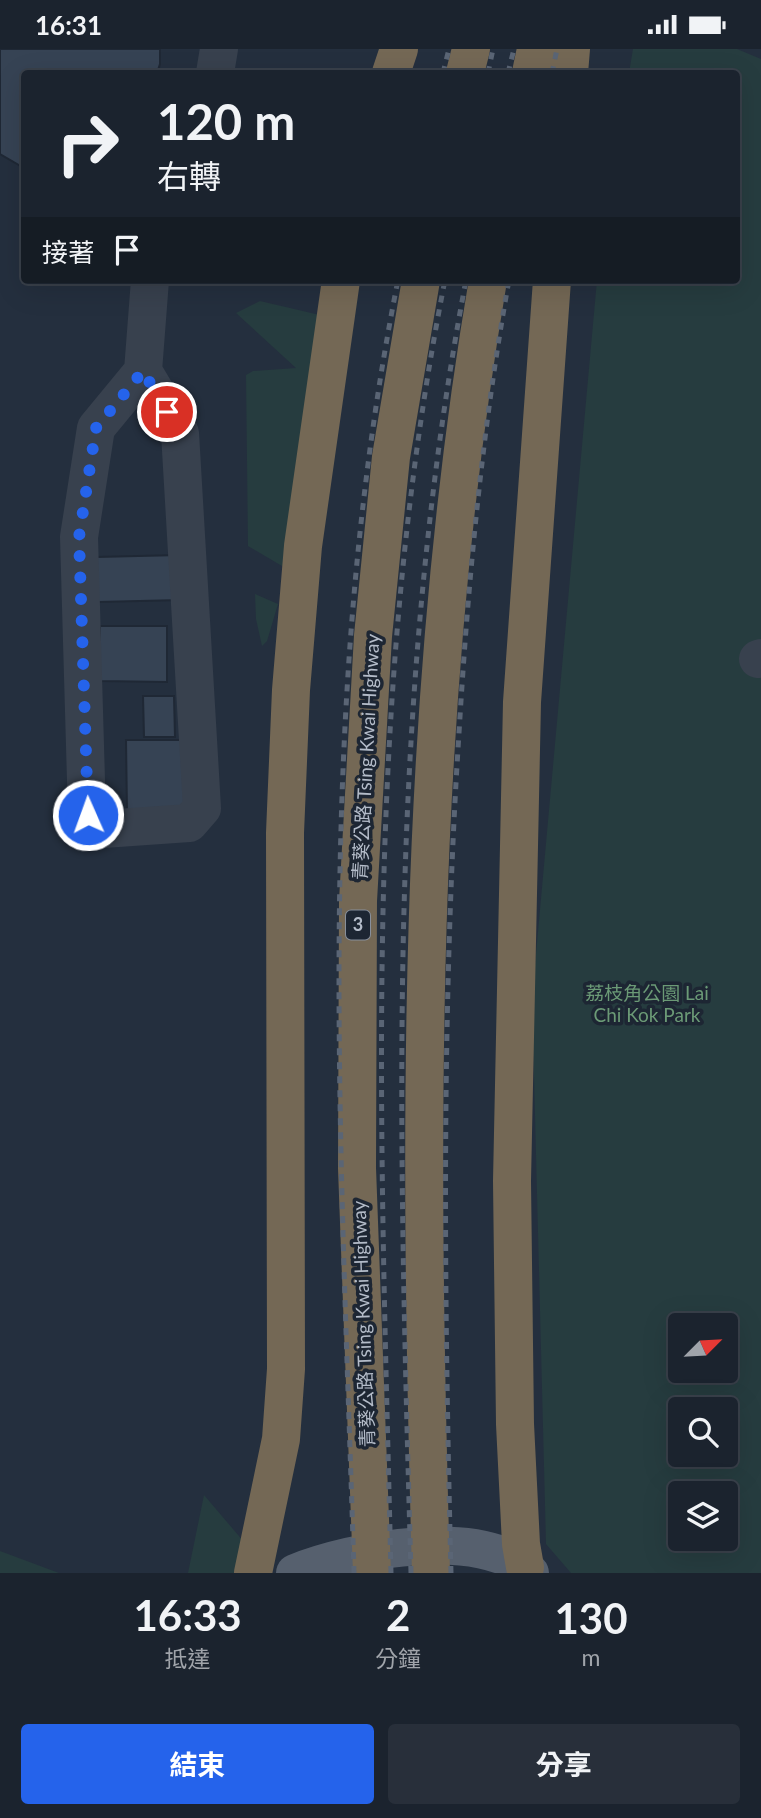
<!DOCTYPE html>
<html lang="zh-TW">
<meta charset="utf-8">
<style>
body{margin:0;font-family:Lato,"Noto Sans TC",sans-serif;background:#282f3a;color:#f1f3f6;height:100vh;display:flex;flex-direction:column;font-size:26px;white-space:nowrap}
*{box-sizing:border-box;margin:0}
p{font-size:23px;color:#a0a4aa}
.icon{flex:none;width:38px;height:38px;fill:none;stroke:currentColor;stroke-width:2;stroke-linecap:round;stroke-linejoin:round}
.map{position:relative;height:1524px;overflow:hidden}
.side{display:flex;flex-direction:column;background:#1b232e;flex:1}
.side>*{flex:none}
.guide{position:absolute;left:21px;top:21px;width:719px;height:214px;border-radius:7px;box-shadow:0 7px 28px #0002,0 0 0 2px #39404a;background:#1b232e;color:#f1f3f6;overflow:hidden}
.needle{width:46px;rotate:66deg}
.buttons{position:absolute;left:668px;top:1264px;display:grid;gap:14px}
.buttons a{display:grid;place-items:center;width:70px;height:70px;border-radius:7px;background:#1b232e;box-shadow:0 7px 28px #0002,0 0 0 2px #39404a;font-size:35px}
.pin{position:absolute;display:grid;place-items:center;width:60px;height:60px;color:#fff;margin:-30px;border:4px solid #fff;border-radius:50%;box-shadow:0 2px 7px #0007}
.me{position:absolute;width:77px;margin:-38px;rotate:358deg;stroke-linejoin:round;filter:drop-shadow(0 0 5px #0008)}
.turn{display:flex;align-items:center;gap:24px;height:147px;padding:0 21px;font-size:32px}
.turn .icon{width:91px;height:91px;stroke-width:2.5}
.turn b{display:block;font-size:49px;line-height:60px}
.then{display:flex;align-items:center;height:66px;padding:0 21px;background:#0003;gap:14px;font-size:26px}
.eta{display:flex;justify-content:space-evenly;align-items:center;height:119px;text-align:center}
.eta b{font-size:42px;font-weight:700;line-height:49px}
.primary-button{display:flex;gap:14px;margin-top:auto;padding:14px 21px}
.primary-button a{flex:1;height:80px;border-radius:7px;background:#2563eb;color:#fff;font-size:28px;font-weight:700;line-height:80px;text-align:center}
.primary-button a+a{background:#282f3a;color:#f1f3f6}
.status{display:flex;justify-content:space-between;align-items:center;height:49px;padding:0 35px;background:#1b232e;direction:ltr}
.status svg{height:19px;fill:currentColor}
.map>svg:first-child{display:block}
</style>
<div class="status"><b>16:31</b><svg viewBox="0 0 49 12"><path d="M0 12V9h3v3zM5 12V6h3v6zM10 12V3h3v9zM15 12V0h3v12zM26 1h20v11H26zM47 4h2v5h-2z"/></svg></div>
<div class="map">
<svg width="761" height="1524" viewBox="0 0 761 1524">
<rect width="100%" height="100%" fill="#242f3e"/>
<!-- green -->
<path fill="#263c3f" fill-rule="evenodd" d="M633,0H737L761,10V1524H571L546,1495L532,949L597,231H737V24H629ZM681,1276H726V1321H681ZM681,1360H726V1405H681ZM681,1444H726V1489H681Z
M260,252L324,267L299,527L248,497L246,326L253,322L296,319L236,264Z
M255,545L278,555L267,592L262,597L256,570Z
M204,1446L250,1500L239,1524H188Z
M0,1502L59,1524H0Z"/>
<!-- building -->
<path fill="#364354" stroke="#1f2835" stroke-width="2" d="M0,0H160V15L157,24H24V119L0,105Z
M180,506L182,551L97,553L96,508Z
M100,577H167V633L100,632Z
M143,647H174L175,688H144Z
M126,691H184L185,764H127Z"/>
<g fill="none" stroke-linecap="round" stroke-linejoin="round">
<!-- minor -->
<path stroke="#38414e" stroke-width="38" d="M215,24L219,0
M143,322L96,379L79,488L87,766L103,780L189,774L202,759L180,384L143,322L150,231
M758,610L761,609"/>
<!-- major -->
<path stroke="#56606e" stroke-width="38" d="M295,1524C351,1501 483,1476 530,1524"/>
<!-- highway -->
<path stroke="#746855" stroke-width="38" d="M391,24L399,0
M465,24L471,0
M531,24L536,0
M569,24L571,0
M525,1518L521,1495L515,1375L512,1132L522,653L552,231
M253,1524L281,1390L286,1320L285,784L291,641L303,497L341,231
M372,1524L357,1119L358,852L373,587L391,408L421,231
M431,1524C419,1092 415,658 488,231"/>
<!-- rail -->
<path stroke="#5a6575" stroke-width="5" stroke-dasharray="7 7" stroke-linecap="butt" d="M443,24L449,0
M488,24L493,0
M508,24L514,0
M552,24L557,0
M354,1524C341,1092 313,658 398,231
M391,1524C381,1093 361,656 445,231
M411,1524C399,1094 385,656 466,231
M451,1524C444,1244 441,964 459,684C468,533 482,380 509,231"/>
</g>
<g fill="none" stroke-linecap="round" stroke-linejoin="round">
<!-- route -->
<path stroke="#2563eb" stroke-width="12" stroke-dasharray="0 21.6" d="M88,766L79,488L96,379L143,322L167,363"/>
</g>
<g text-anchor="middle" stroke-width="7" stroke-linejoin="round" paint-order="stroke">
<!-- shield labels -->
<rect fill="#1d2633" stroke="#878f9c" stroke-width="2" x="346" y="861.5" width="24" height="29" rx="5"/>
<g font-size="18" font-weight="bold" fill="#b4bcc9">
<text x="358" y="882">3</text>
</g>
<!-- street labels -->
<g font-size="19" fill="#b4bcc9" stroke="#1d2633">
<text transform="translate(366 708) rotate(-87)" y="7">青葵公路 Tsing Kwai Highway</text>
<text transform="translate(363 1275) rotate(-92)" y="7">青葵公路 Tsing Kwai Highway</text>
</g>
<!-- park labels -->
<g font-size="19" fill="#6b9a76" stroke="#1d2633">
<text x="647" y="951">荔枝角公園 Lai<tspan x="647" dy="22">Chi Kok Park</tspan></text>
</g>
</g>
</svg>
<div class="buttons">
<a><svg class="needle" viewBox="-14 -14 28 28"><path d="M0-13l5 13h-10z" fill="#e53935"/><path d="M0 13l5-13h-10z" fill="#a0a4aa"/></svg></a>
<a><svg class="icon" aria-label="search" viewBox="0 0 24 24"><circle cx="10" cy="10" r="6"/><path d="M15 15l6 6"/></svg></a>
<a><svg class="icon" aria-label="layers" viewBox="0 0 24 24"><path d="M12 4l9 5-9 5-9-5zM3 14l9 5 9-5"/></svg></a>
</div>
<div class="pin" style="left:167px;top:363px;background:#d93025"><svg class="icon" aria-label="arrive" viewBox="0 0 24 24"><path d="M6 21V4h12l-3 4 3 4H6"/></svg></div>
<svg class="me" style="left:88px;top:766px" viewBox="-20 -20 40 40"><circle r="17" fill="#2563eb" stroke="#fff" stroke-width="3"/><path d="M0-11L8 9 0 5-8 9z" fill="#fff"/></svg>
<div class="guide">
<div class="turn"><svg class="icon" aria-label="right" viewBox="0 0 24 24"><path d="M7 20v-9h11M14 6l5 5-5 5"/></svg><div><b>120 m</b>右轉</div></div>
<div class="then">接著<svg class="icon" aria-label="arrive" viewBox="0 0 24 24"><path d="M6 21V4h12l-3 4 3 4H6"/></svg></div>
</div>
</div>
<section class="side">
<div class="eta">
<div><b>16:33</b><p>抵達</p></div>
<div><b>2</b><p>分鐘</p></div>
<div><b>130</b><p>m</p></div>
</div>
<div class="primary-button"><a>結束</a><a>分享</a></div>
</section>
